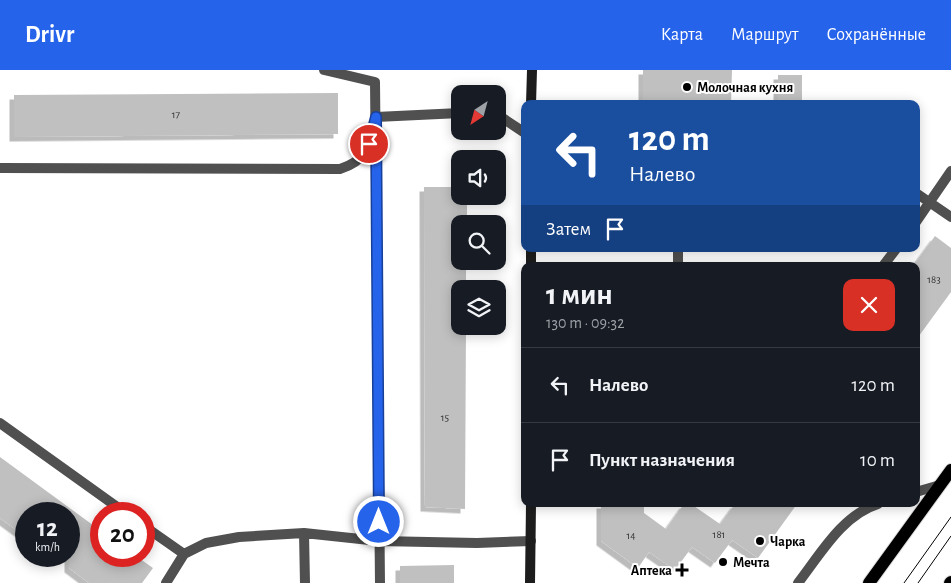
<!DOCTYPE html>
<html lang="ru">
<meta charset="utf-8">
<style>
body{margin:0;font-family:"Alegreya Sans",sans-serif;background:#20242c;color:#f1f3f6;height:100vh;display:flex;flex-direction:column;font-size:19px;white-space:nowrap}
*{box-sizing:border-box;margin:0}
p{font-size:16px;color:#9ea1a6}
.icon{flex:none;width:28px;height:28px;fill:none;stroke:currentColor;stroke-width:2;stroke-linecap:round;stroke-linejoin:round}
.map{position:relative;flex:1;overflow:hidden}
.details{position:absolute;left:521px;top:192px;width:399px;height:245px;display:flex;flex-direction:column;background:#171b24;border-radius:10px;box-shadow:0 2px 12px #0003}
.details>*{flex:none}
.guide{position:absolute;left:521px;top:30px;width:399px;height:152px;border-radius:10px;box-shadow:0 2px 12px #0003;background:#1a4fa0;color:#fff;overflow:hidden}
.needle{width:32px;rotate:216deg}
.tools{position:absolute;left:451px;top:15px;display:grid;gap:10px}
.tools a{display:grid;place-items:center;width:55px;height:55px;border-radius:10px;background:#171b24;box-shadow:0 2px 12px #0003;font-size:25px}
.speed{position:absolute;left:15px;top:432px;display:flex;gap:10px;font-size:25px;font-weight:700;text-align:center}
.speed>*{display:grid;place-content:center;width:65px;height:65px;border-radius:50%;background:#171b24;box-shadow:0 2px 12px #0003;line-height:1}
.speed small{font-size:12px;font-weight:400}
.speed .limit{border:8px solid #d22;background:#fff;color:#111}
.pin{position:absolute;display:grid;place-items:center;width:42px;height:42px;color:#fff;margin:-21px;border:2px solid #fff;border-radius:50%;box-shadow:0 1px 5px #0007}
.me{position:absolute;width:55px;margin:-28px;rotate:0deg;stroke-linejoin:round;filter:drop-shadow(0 0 4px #0008)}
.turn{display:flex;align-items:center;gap:18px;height:105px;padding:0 25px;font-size:22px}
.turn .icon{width:65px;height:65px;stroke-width:2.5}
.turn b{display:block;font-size:35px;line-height:42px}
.then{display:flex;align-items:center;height:48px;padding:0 25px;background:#0003;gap:10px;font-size:19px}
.round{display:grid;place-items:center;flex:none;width:52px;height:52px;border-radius:10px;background:#20242c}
.summary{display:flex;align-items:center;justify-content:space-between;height:85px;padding:0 25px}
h1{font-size:30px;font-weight:700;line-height:38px}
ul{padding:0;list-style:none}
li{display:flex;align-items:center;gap:15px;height:75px;padding:0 25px;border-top:1px solid #363941}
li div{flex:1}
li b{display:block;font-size:19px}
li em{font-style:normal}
header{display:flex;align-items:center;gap:30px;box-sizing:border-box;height:70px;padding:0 25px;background:#2563eb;color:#fff}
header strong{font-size:24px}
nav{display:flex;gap:28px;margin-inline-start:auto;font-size:18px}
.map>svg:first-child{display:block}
</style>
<header>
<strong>Drivr</strong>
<nav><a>Карта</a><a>Маршрут</a><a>Сохранённые</a></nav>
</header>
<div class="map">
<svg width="951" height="513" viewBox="0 0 951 513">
<defs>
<filter id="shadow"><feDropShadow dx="-4.5" dy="4.5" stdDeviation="0" flood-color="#0004"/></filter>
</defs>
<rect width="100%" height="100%" fill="#fff"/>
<!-- building -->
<path fill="#c0c0c0" filter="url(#shadow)" d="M643,0H732L731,34H643Z
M778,5H802V34H778Z
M338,23V64L14,67V25Z
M424,117H460V126H467V154H460V191H466V219H460V256H466L465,439L425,437Z
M935,166L951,178V222L916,270V192Z
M0,387L101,461V486H136L153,498L142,513H89L69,498V444H26V467L0,448Z
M601,434H644V443L666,459L684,434H691L720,454L735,434H797L758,488L732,470L715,493L692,477L675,500L649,482L638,498L601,471Z
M454,495V513H400V496Z"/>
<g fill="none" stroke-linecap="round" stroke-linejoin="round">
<defs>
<path id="primary" d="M869,513L951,400
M950,513L951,512"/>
</defs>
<!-- primary casing -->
<use href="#primary" stroke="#dbdbdb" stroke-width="14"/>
<!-- lane -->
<path stroke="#505050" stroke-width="10" d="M324,0L375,12L380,513
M498,47L504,49L525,63
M0,98L340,99C369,90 369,74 376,47L460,43
M916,123L951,147
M916,152L951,101
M678,179V196
M883,196L896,179
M0,353L127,444
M916,422L940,415
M144,456L184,484L206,473L239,467L304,463L379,471L477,473L531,471
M304,463L305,513
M166,513L184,484
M798,513C820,485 842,445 878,434"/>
<!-- secondary -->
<path stroke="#1d1d1d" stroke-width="10" d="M531,34L532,0
M531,196V179
M530,513L531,434"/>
<!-- primary -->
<use href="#primary" stroke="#000" stroke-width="12"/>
<!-- tram -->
<path stroke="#000" stroke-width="1" d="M904,513L951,447
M918,513L951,466"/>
</g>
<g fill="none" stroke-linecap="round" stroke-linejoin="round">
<defs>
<path id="route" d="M369,74L376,47L379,452"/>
</defs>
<!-- route casing -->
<use href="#route" stroke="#184099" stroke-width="12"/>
<!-- route -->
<use href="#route" stroke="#2563eb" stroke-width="9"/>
</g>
<!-- markers -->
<g fill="#000" stroke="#fff" stroke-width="2">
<circle cx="687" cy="17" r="5"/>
<circle cx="760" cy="471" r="5"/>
<circle cx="723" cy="492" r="5"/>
<path d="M679.5 492.5h5v5h5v5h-5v5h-5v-5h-5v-5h5z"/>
</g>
<g text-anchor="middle" stroke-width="4" stroke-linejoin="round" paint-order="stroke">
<!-- number labels -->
<g font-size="11" fill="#303030">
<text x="176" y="48">17</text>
<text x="934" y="213">183</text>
<text x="445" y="351">15</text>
<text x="719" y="468">181</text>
<text x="631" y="469">14</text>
</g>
<!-- poi labels -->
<g font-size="14" font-weight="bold" fill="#000" stroke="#fff" text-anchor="start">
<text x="697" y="22">Молочная кухня</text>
<text x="770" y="476">Чарка</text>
<text x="733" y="497">Мечта</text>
<text x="672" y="505" text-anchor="end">Аптека</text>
</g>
</g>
</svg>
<div class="tools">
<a><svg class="needle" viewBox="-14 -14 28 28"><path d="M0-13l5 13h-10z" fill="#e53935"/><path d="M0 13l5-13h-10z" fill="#9ea1a6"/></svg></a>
<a><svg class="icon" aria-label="sound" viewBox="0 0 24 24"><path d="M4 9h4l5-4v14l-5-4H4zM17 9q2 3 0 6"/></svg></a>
<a><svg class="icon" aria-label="search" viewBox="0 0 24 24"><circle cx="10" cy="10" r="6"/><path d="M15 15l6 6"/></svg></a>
<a><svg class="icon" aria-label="layers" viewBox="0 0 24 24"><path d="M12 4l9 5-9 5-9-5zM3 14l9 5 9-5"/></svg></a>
</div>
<div class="speed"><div>12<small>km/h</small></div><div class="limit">20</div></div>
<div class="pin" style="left:369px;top:74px;background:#d93025"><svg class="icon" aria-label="arrive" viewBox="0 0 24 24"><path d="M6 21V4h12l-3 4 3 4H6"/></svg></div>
<svg class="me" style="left:379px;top:452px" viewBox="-20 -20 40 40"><circle r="17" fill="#2563eb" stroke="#fff" stroke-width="3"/><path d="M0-11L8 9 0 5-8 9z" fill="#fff"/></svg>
<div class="guide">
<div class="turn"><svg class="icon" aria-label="left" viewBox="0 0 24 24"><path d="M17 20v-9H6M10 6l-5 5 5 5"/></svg><div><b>120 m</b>Налево</div></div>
<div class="then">Затем<svg class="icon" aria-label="arrive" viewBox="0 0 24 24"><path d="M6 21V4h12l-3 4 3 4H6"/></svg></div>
</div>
<section class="details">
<div class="summary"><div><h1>1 мин</h1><p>130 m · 09:32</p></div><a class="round" style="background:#d93025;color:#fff"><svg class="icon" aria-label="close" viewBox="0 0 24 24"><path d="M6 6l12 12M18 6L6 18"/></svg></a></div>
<ul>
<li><svg class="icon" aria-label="left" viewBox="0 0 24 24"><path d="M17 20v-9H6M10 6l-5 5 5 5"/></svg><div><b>Налево</b></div><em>120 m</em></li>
<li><svg class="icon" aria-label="arrive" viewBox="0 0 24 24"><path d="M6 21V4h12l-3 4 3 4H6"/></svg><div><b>Пункт назначения</b></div><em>10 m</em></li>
</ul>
</section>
</div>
